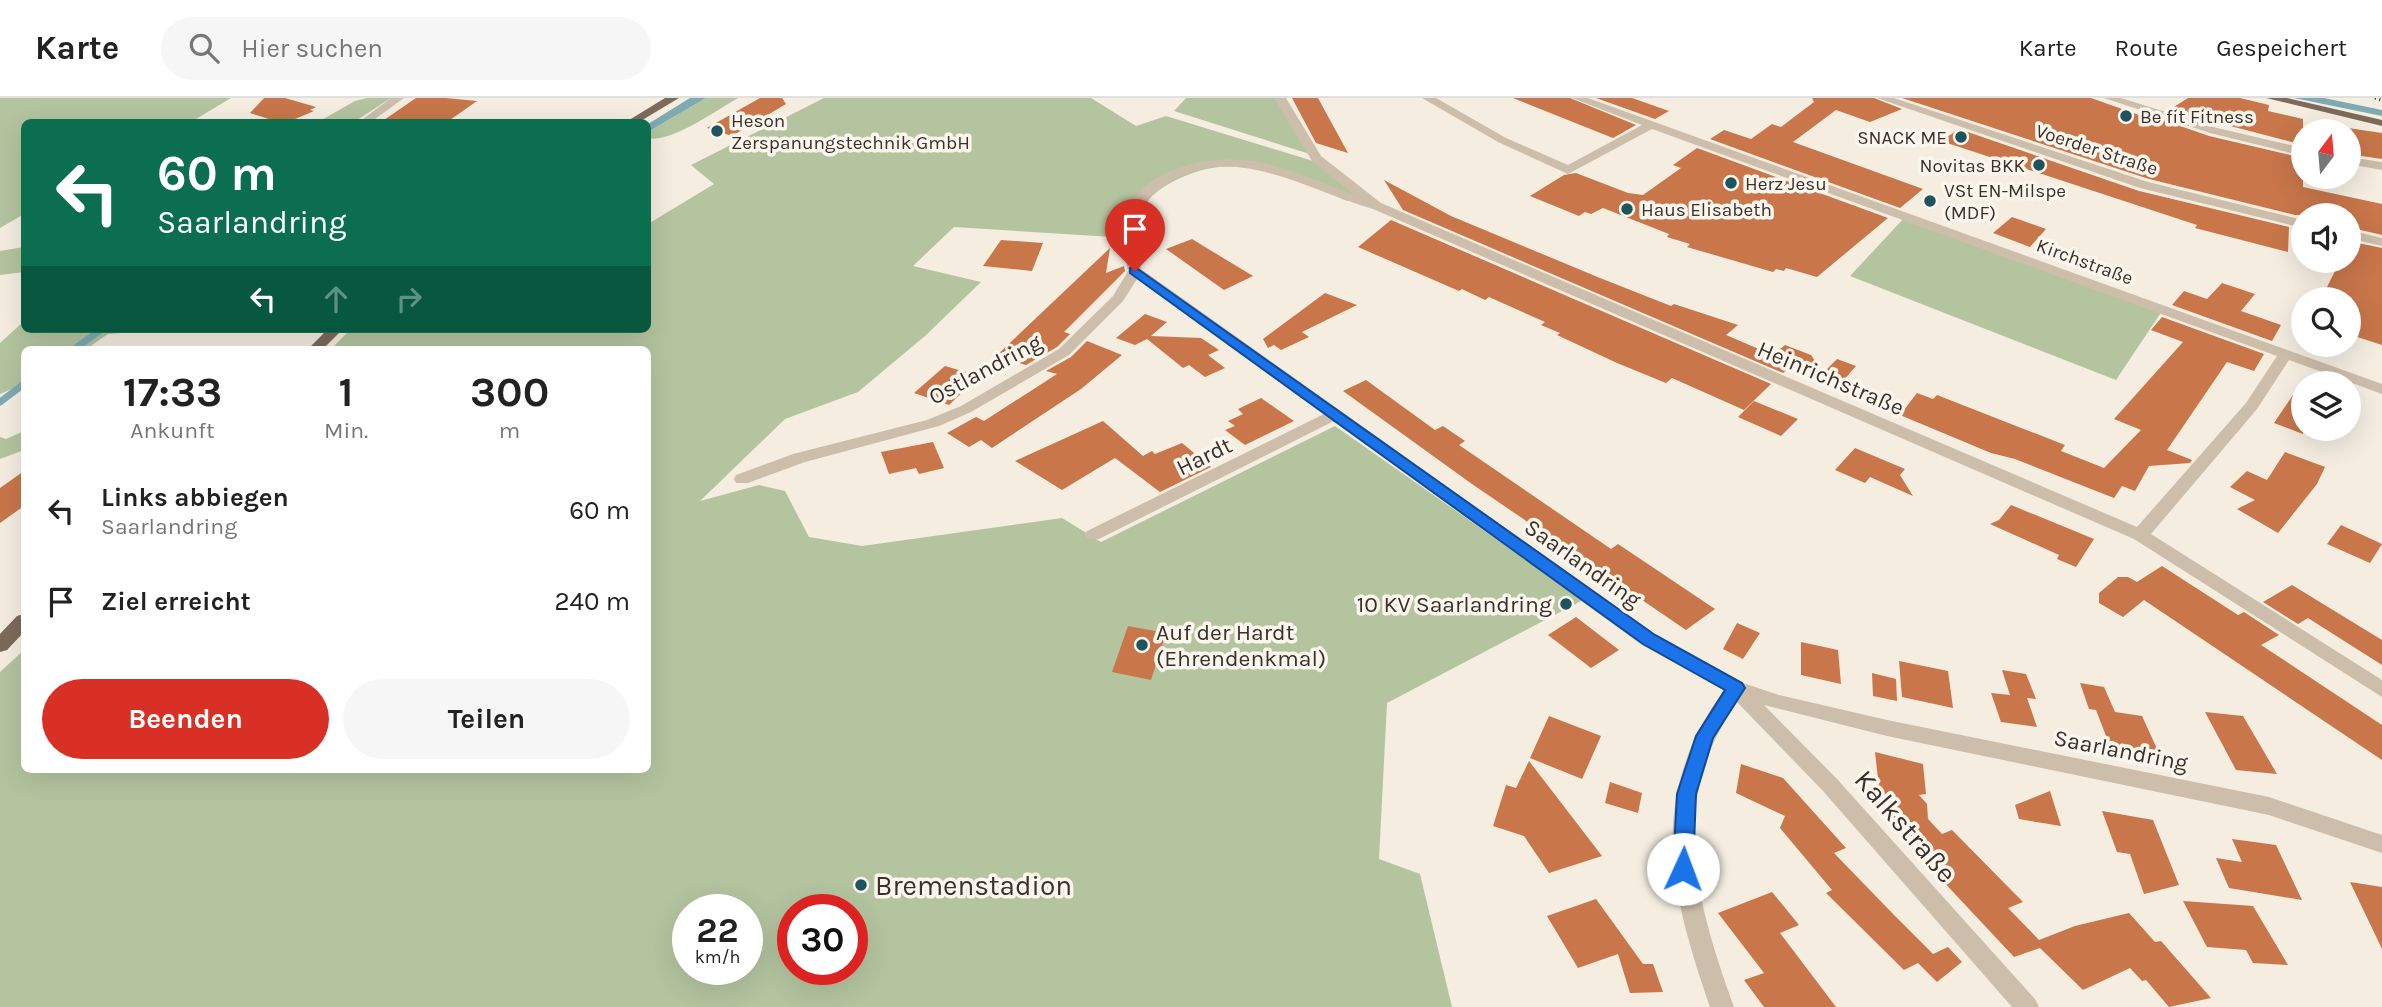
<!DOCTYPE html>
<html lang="de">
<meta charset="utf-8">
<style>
body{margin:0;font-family:Karla,sans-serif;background:#f6f6f6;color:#222;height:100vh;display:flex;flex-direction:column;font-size:26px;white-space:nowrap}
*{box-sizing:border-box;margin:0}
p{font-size:23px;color:#767676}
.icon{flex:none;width:38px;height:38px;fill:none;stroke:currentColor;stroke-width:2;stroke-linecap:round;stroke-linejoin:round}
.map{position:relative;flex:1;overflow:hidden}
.panel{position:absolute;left:21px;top:248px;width:630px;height:427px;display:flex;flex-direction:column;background:#fff;border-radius:10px;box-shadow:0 7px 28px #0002}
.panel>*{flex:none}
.guide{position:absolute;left:21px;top:21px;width:630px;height:214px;border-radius:10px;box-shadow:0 7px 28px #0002;background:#0b6e4f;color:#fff;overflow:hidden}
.needle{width:46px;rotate:16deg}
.controls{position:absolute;left:2291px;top:21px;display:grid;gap:14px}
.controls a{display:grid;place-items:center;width:70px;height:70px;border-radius:50%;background:#fff;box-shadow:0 7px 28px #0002;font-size:35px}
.speed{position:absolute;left:672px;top:796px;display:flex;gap:14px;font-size:35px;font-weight:700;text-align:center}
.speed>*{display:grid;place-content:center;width:91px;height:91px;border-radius:50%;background:#fff;box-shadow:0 7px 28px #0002;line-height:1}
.speed small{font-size:18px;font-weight:400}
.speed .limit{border:10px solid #d22;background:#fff;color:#111}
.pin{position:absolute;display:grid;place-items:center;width:60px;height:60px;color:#fff;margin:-72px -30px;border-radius:50% 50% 50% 0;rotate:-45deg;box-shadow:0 0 7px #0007}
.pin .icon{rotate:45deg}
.me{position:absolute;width:77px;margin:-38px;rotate:2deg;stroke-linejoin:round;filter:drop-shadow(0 0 5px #0008)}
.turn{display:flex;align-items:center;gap:24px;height:147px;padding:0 21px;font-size:32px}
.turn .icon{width:91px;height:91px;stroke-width:2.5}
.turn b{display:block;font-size:49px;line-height:60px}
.lanes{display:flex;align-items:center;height:66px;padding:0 21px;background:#0003;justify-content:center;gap:35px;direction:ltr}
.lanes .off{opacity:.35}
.eta{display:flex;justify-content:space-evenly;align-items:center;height:119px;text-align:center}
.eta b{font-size:42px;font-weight:700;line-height:49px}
.primary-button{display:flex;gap:14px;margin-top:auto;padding:14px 21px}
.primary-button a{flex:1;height:80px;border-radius:42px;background:#d93025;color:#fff;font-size:28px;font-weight:700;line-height:80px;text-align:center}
.primary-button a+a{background:#f6f6f6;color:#222}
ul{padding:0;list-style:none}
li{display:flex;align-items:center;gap:21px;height:91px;padding:0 21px}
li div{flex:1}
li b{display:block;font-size:26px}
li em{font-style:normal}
header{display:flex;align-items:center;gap:42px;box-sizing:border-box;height:98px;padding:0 35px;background:#fff;border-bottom:2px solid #e0e0e0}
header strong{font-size:33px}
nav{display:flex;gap:38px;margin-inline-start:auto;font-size:24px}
.search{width:490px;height:63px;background:#f6f6f6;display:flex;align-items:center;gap:18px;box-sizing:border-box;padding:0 24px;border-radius:38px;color:#767676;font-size:26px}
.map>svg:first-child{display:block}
</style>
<header>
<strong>Karte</strong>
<div class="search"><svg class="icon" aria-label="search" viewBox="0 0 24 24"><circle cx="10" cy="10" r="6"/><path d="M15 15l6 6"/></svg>Hier suchen</div>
<nav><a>Karte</a><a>Route</a><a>Gespeichert</a></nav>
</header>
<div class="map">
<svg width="2382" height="909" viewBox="0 0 2382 909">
<rect width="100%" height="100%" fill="#f4ede0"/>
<!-- green -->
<path fill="#b4c49f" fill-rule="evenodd" d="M0,0H231L191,24H24V116L0,130Z
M367,0H391L354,24H318L355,3Z
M706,0H738C718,11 670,46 648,40L650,33Z
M824,0H1091L1136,28L1166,18L1326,67L1361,95L1347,103C1290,80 1239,51 1178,81C1148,96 1140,108 1129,140L954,129L913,168L981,184L925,238L858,294L785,321L700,403L759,387L785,393L809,439L862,448L1062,420L1101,444L1335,328L1583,502L1387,605L1379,761L1420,776L1452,909H0V574L24,552V672H648V252H330L351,231H648V126L714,86L691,67ZM688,812H747V872H688ZM793,812H852V872H793Z
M1186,0H1281L1316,58L1174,13Z
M1905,119L2162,213L2116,282L1850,178Z
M24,149V174L0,177V153Z
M24,223V231H170L108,236L85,252H24V286L0,296V245Z
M24,333V352L0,361V339L6,341Z"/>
<!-- water -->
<path fill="#7eaab2" d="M690,0H706L648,34V26Z
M2294,0H2324L2382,12V18Z"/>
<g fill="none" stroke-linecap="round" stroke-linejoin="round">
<!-- stream -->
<path stroke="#7eaab2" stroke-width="7" d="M73,252L102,231
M0,304L24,286"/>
</g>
<!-- building -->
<path fill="#c8764a" d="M264,0H285L316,9L310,12L314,13L288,24H278L250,15Z
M416,0H446L477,3L447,24H381Z
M760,0H782L786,6L732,38L707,30Z
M1292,0H1318L1348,55L1316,45Z
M1513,0H1570L1636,27L1613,40Z
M1596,0H1632L1669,13L1655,21Z
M1812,0H1874L1902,11L1870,24L1836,12L1793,44L1923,91L1900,110L1710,41L1724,32L1751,41L1772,26L1781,29L1814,4Z
M1902,0H2091L2153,22L2157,20L2209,38L2303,60V89L2382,106V137L2348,129V117H2295L2149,81Z
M2188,0H2240L2269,7L2268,13L2303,21V47L2169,12Z
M2348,30L2382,35V61L2348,56Z
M1959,31L2139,93L2289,129L2288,154L2195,130L2197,127L1941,43Z
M1697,50L1888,120L1817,179L1786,170L1784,173L1776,171L1773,174L1687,149L1690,146L1667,139L1669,136L1603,110L1591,116L1585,114L1579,118L1530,98L1564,77L1576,75L1628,95L1643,97L1681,70L1673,67Z
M1384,82L1451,118L1600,180L1671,208L1674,206L1738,227L1726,237L1773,257L1785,247L1811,257L1823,275L1837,261L1856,268L1836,291L1788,271L1783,275L1403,112Z
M2012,119L2046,131L2030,149L1993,135Z
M1391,122L1771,286L1744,312L1672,280L1666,285L1617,265L1557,237L1560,235L1541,227L1545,224L1489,199L1485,202L1462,191L1459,193L1358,149Z
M1192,141L1205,149L1253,178L1224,192L1166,151Z
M1001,142L1043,145L1032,173L983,168Z
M2348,143L2382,150V247L2348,236V201L2323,197L2340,163H2348Z
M1110,150L1106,175L1124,168L1125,173L1064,234L1070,236L1057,249L1026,267L996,258Z
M2222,185L2255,196L2241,213L2281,227L2272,243L2172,207L2184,193L2207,201Z
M1325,195L1357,207L1302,234L1309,239L1281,252L1274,247L1268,250L1263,241Z
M1145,216L1167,224L1151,238L1201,240L1219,252L1208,257L1225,270L1205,279L1189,267L1183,270L1147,241L1135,247L1116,240Z
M2162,219L2264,256L2254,273L2227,264L2167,352L2192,362L2190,365L2149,368L2135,393L2122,388L2114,400L2015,361L1991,355L1900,317L1917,295L1933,301L1937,297L2065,347L2061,353L2104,370L2141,332L2114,321L2183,244L2151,232Z
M1087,243L1122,257L1081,291L992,350L981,342L969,349L947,335L976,319L984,323L1057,276L1046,273L1071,259Z
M945,268L979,278L949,307L914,295Z
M1366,282L1435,332L1443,328L1465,343L1459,347L1611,451L1618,446L1715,511L1686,532L1472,386L1343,293Z
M2303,282V336L2274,325Z
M1261,300L1294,323L1245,347L1225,332L1235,328L1228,323L1243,316L1238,311Z
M1754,303L1798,321L1781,338L1738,319Z
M1103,323L1143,358L1152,353L1155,356L1182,345L1211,369L1160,394L1115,360L1062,392L1015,363Z
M933,344L944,370L919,376L916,370L889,376L881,354Z
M1855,350L1905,371L1900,377L1913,398L1870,379L1865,385L1835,372Z
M2285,354L2325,369L2317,386L2278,435L2237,411L2255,402L2230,389L2247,373L2267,382Z
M24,373V408L0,425V390Z
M2011,407L2094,441L2076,469L2057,461L2059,457L1990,426L1999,422Z
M2341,427L2382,446L2370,465L2327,446Z
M2162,468L2238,517L2244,514L2279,537L2261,547L2382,627V662L2144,502L2123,519L2099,505V495L2118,479H2128L2137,484Z
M2292,487L2382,542V567L2308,520L2298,526L2263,504Z
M1576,519L1619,552L1591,570L1548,537Z
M1737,525L1760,535L1743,561L1723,551Z
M1128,528L1166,535L1151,582L1112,574Z
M1801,544L1838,552L1841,586L1801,577Z
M1899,563L1948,573L1953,610L1902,599Z
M2002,572L2026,576L2036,601L2020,599L2027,600L2037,629L2001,624L1991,595L2010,597Z
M1872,575L1896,581L1897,603L1873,598Z
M2080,585L2104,589L2115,614L2142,618L2158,653L2116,648L2114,643H2108L2096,612L2111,614L2089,611Z
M2205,614L2243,618L2277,676L2236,672Z
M1549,618L1601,638L1582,681L1530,660Z
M1875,654L1923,666L1926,696L1919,697L1927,706L1928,721L1942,736L1952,732L2023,804L2008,810L2039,842L2075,828L2129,815L2155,844L2161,843L2211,900L2169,909L2146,882L2142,883L2130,870L2083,892L2040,850L2014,859L1910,748L1919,745L1881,708Z
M1529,663L1602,758L1549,775L1524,738L1493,728L1506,687L1516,690Z
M1741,666L1783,680L1846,750L1834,755L1894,817L1933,856L1948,849L1962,864L1937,884L1918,865L1904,872L1826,795L1832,792L1780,730L1785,718L1736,695Z
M1610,684L1642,695L1638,715L1605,705Z
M2050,693L2061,728L2019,721L2015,707Z
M2102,713L2153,722L2179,787L2144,796L2130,756L2117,754Z
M2232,741L2276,747L2302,802L2229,790L2216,760L2242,764Z
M2350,784L2382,789V851Z
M1772,794L1799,827L1780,835L1836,909H1764L1744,882L1764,875L1718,815Z
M1596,801L1643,866H1653L1663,894L1630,895L1618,856L1578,870L1547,818Z
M2183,803L2253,808L2288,867L2253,865L2246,852L2207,849Z"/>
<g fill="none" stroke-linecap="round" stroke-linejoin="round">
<!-- minor -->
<path fill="#cdbeab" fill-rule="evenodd" d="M391,0H404L371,24H359Z
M1274,0H1286L1321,58L1381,105L2137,429L2246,305L2277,258L1652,31L1568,76L1498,44L1422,0H1436L1506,40L1568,67L1642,27L1572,0H1588L2382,286V296L2289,262L2257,311L2151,436L2382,582V599L2134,441L1373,111C1306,92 1228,40 1162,89C1133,111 1134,139 1141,171L1656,537L1743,585L1779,597L1887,622L2269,699L2382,737V755L2269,717L1887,638L1764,607L1837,681L2035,901L2039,909H2012L1823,693L1737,604C1667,703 1696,803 1734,909H1710C1670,792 1646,700 1724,592L1642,547L1334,323L1099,441H1087L1084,437L1087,433L1324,316L1137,181L1123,203L1069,257L971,314L939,328L805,364L748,385H736L734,381L736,377L793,356L927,322L961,308L1059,251L1113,198L1128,173C1125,159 1121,144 1123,130C1130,70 1211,55 1259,64C1293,71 1324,86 1356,98L1312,63Z
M1877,0H1894L2148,84L2303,122V130L2140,90Z
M2104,0H2121L2217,30L2303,50V58L2210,35Z
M2348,59L2382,64V72L2348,66Z
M2348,132L2382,140V148L2348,140Z"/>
<!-- major -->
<path fill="#7d6a5b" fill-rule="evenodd" d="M665,0H679L639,24H626Z
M2266,0H2287L2382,22V28Z
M328,231H343L322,252H307Z
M24,516V534L7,552L0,554V536L17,518Z"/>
<!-- rail -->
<path stroke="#3a312b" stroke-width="3.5" stroke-dasharray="1 3.5" stroke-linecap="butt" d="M2375,0L2382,2"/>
</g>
<!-- route -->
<path fill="#1a73e8" stroke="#114b97" stroke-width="2" d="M1135,169L1655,537L1742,585L1745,590L1713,640L1696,696L1693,771L1690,777L1683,780L1676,777L1673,771L1677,696L1696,638L1725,592L1643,546L1130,175V170Z"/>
<!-- markers -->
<g fill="#1f535d" stroke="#fbf6ed" stroke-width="2.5">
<circle cx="2126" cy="18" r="7"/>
<circle cx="717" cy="33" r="7"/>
<circle cx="1961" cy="39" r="7"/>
<circle cx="2039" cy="67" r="7"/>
<circle cx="1731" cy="85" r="7"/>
<circle cx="1930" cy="103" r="7"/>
<circle cx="1627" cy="111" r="7"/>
<circle cx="1566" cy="506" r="7"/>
<circle cx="1142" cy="547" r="7"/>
<circle cx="861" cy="787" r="7"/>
</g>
<g text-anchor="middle" stroke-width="7" stroke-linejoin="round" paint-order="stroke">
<!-- far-poi labels -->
<g font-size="19" fill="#3a312b" stroke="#fbf6ed" text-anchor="start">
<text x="2140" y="25">Be fit Fitness</text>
<text x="731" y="29">Heson<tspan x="731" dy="22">Zerspanungstechnik GmbH</tspan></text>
<text x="1947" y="46" text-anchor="end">SNACK ME</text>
<text x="2025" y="74" text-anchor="end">Novitas BKK</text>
<text x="1745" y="92">Herz Jesu</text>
<text x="1944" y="99">VSt EN-Milspe<tspan x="1944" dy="22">(MDF)</tspan></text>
<text x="1641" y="118">Haus Elisabeth</text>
</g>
<!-- far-street labels -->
<g font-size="19" fill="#3a312b" stroke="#fbf6ed">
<text transform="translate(2097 51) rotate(18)" y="7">Voerder Straße</text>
<text transform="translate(2085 163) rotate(20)" y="7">Kirchstraße</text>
</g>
<!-- street labels -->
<g font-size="23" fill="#3a312b" stroke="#fbf6ed">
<text transform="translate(985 271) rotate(-28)" y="8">Ostlandring</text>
<text transform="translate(1831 280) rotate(23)" y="8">Heinrichstraße</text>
<text transform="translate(1204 358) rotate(-26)" y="8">Hardt</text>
<text transform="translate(1583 465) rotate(35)" y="8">Saarlandring</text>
<text transform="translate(2121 652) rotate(11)" y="8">Saarlandring</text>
</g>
<!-- poi labels -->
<g font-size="23" fill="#3a312b" stroke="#fbf6ed" text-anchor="end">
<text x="1552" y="514">10 KV Saarlandring</text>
<text x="1156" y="542" text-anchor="start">Auf der Hardt<tspan x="1156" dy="26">(Ehrendenkmal)</tspan></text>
</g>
<!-- near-street labels -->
<g font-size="28" fill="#3a312b" stroke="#fbf6ed">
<text transform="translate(1906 728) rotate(49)" y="10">Kalkstraße</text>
</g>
<!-- near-poi labels -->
<g font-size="28" fill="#3a312b" stroke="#fbf6ed" text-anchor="start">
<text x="875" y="797">Bremenstadion</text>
</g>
</g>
</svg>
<div class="controls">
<a><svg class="needle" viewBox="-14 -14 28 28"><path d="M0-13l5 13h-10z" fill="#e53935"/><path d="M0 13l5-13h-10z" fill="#767676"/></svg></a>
<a><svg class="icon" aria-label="sound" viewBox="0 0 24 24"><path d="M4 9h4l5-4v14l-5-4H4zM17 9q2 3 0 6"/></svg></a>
<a><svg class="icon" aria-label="search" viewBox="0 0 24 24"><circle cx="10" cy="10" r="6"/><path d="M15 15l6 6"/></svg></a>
<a><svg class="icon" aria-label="layers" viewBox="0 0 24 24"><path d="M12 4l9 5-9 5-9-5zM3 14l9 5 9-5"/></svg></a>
</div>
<div class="speed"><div>22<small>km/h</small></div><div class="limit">30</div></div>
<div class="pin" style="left:1135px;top:173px;background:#d93025"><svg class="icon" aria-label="arrive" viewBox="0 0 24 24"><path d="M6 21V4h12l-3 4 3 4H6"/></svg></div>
<svg class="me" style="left:1683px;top:771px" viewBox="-20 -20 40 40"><circle r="19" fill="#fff"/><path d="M0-13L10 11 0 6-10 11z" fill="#1a73e8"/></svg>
<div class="guide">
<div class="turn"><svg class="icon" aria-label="left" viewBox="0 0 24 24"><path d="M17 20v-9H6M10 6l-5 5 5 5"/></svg><div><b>60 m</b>Saarlandring</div></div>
<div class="lanes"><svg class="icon" aria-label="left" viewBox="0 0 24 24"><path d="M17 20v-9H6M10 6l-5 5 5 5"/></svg><svg class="icon off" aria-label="ahead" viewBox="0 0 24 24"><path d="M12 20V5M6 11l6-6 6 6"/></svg><svg class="icon off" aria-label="right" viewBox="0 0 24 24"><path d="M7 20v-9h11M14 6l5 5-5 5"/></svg></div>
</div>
<section class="panel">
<div class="eta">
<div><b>17:33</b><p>Ankunft</p></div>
<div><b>1</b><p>Min.</p></div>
<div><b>300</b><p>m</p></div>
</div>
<ul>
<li><svg class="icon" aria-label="left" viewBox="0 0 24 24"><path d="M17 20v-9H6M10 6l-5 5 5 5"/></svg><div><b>Links abbiegen</b><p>Saarlandring</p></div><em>60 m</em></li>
<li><svg class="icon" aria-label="arrive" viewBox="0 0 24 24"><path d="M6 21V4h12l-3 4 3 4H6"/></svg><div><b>Ziel erreicht</b></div><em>240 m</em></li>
</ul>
<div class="primary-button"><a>Beenden</a><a>Teilen</a></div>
</section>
</div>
